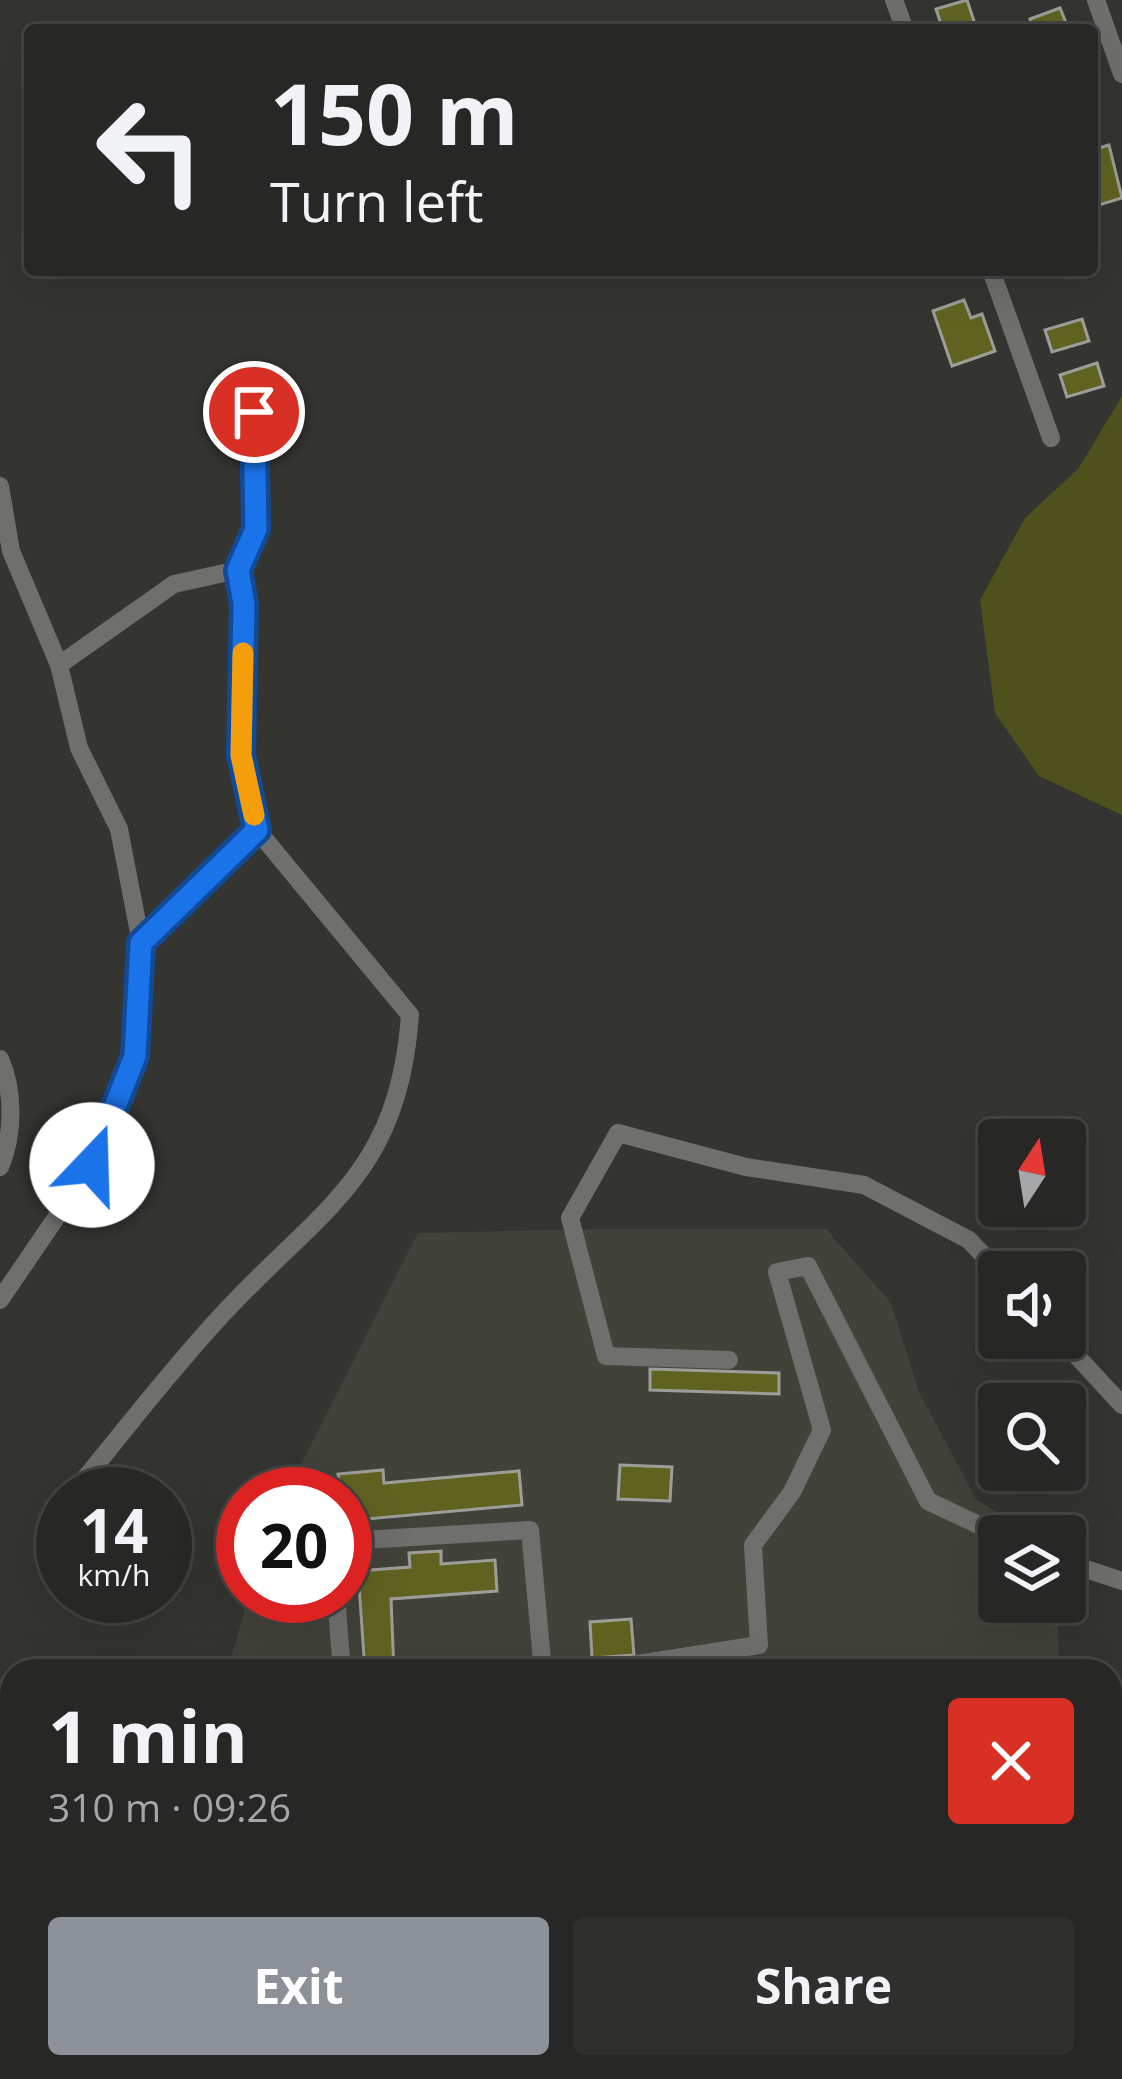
<!DOCTYPE html>
<meta charset="utf-8">
<style>
body{margin:0;font-family:"Open Sans",sans-serif;background:#2f302d;color:#f1f3f6;height:100vh;display:flex;flex-direction:column;font-size:45px;white-space:nowrap}
*{box-sizing:border-box;margin:0}
p{font-size:39px;color:#a4a6a7}
.icon{flex:none;width:66px;height:66px;fill:none;stroke:currentColor;stroke-width:2;stroke-linecap:round;stroke-linejoin:round}
.map{position:relative;flex:1;overflow:hidden}
.side{position:absolute;left:0px;top:1659px;width:1122px;height:420px;display:flex;flex-direction:column;background:#272825;border-radius:36px 36px 0 0;box-shadow:0 12px 48px #0002,0 0 0 3px #434442}
.side>*{flex:none}
.hud{position:absolute;left:24px;top:24px;width:1074px;height:252px;border-radius:12px;box-shadow:0 12px 48px #0002,0 0 0 3px #434442;background:#272825;color:#f1f3f6;overflow:hidden}
.needle{width:78px;rotate:12deg}
.controls{position:absolute;left:978px;top:1119px;display:grid;gap:24px}
.controls a{display:grid;place-items:center;width:108px;height:108px;border-radius:12px;background:#272825;box-shadow:0 12px 48px #0002,0 0 0 3px #434442;font-size:60px}
.speed{position:absolute;left:36px;top:1467px;display:flex;gap:24px;font-size:60px;font-weight:700;text-align:center}
.speed>*{display:grid;place-content:center;width:156px;height:156px;border-radius:50%;background:#272825;box-shadow:0 12px 48px #0002,0 0 0 3px #434442;line-height:1}
.speed small{font-size:30px;font-weight:400}
.speed .limit{border:18px solid #d22;background:#fff;color:#111}
.pin{position:absolute;display:grid;place-items:center;width:102px;height:102px;color:#fff;margin:-51px;border:6px solid #fff;border-radius:50%;box-shadow:0 3px 12px #0007}
.me{position:absolute;width:132px;margin:-66px;rotate:21deg;stroke-linejoin:round;filter:drop-shadow(0 0 9px #0008)}
.turn{display:flex;align-items:center;gap:42px;height:252px;padding:0 48px;font-size:54px}
.turn .icon{width:156px;height:156px;stroke-width:2.5}
.turn b{display:block;font-size:84px;line-height:102px}
.round{display:grid;place-items:center;flex:none;width:126px;height:126px;border-radius:12px;background:#2f302d}
.headline{display:flex;align-items:center;justify-content:space-between;height:204px;padding:0 48px}
h1{font-size:72px;font-weight:700;line-height:90px}
.action{display:flex;gap:24px;margin-top:auto;padding:24px 48px}
.action a{flex:1;height:138px;border-radius:12px;background:#8c9099;color:#fff;font-size:48px;font-weight:700;line-height:138px;text-align:center}
.action a+a{background:#2f302d;color:#f1f3f6}
.map>svg:first-child{display:block}
</style>
<div class="map">
<svg width="1122" height="2079" viewBox="0 0 1122 2079">
<rect width="100%" height="100%" fill="#343531"/>
<!-- built -->
<path fill="#414239" d="M603,1229H826L891,1303L919,1392L976,1499L1034,1536H999V1602H1056L1059,1654L1048,1671H227L249,1596H345V1494H286L418,1233Z
M82,2067H543L542,2079H81Z"/>
<!-- green -->
<path fill="#4e511c" d="M1122,396V815L1039,776L995,713L980,600L1025,518L1078,469Z"/>
<!-- building -->
<path fill="#606320" stroke="#9d9d99" stroke-width="3" d="M967,0L977,30H943L936,9Z
M1060,8L1069,30H1034L1030,19Z
M1109,145L1122,198L1092,207V150Z
M964,300L971,318L982,314L995,351L952,366L933,311Z
M1082,319L1089,341L1052,352L1045,330Z
M1097,363L1104,386L1067,397L1060,375Z
M650,1369L779,1373V1394L650,1390Z
M620,1465L672,1467L670,1501L618,1499Z
M383,1470L384,1483L519,1471L522,1505L345,1521L338,1474Z
M441,1551V1564L495,1560L497,1591L391,1599L394,1671H365L358,1571L410,1567L409,1553Z
M631,1619L634,1655L592,1658L590,1622Z
M507,1664V1671H412Z
M1112,1868L1122,1937L1110,1939V1869Z
M1110,2018L1122,2019V2079H1058L1059,2067H1110Z"/>
<g fill="none" stroke-linecap="round" stroke-linejoin="round">
<!-- path -->
<path stroke="#7f7f7c" stroke-width="3" stroke-dasharray="12 6" stroke-linecap="butt" d="M42,2079L51,2067"/>
<!-- minor -->
<path stroke="#6f6f6d" stroke-width="18" d="M894,0L905,30
M1096,0L1122,74
M991,270L1051,438
M0,486L11,551L59,665L79,748L119,829L141,943L142,1005L135,1056L92,1165L0,1300
M59,665L174,584L238,570
M141,943L257,830
M0,1059C14,1090 14,1135 0,1167
M1060,1338L1122,1405
M729,1360L606,1356L570,1218L618,1133L746,1167L864,1185L969,1240L999,1272
M72,1494C121,1435 168,1373 220,1317C320,1208 398,1178 410,1015L257,830L241,755L244,604L238,570L256,529L253,412
M60,1508L63,1504
M345,1541L530,1530L543,1671
M1065,1562L1122,1581
M336,1596L342,1671
M593,1671L759,1645L753,1545L792,1492L822,1430L777,1272L808,1266L928,1501L1002,1536
M1040,2067L1041,2079
M508,2079L516,2067"/>
<defs>
<path id="rail" d="M303,1671V1664
M286,2079V2067"/>
</defs>
<!-- rail casing -->
<use href="#rail" stroke="#8a8b88" stroke-width="9"/>
<!-- rail -->
<use href="#rail" stroke="#1c1c1a" stroke-width="4.5" stroke-dasharray="14" stroke-linecap="butt"/>
</g>
<g fill="none" stroke-linecap="round" stroke-linejoin="round">
<defs>
<path id="route" d="M92,1165L135,1056L141,943L257,830L241,755L244,604L238,570L256,529L254,412"/>
</defs>
<!-- route casing -->
<use href="#route" stroke="#114b97" stroke-width="30"/>
<!-- route -->
<use href="#route" stroke="#1a73e8" stroke-width="21"/>
<!-- slow -->
<path stroke="#f59e0b" stroke-width="21" d="M243,653L241,755L254,815"/>
</g>
</svg>
<div class="controls">
<a><svg class="needle" viewBox="-14 -14 28 28"><path d="M0-13l5 13h-10z" fill="#e53935"/><path d="M0 13l5-13h-10z" fill="#a4a6a7"/></svg></a>
<a><svg class="icon" aria-label="sound" viewBox="0 0 24 24"><path d="M4 9h4l5-4v14l-5-4H4zM17 9q2 3 0 6"/></svg></a>
<a><svg class="icon" aria-label="search" viewBox="0 0 24 24"><circle cx="10" cy="10" r="6"/><path d="M15 15l6 6"/></svg></a>
<a><svg class="icon" aria-label="layers" viewBox="0 0 24 24"><path d="M12 4l9 5-9 5-9-5zM3 14l9 5 9-5"/></svg></a>
</div>
<div class="speed"><div>14<small>km/h</small></div><div class="limit">20</div></div>
<div class="pin" style="left:254px;top:412px;background:#d93025"><svg class="icon" aria-label="arrive" viewBox="0 0 24 24"><path d="M6 21V4h12l-3 4 3 4H6"/></svg></div>
<svg class="me" style="left:92px;top:1165px" viewBox="-20 -20 40 40"><circle r="19" fill="#fff"/><path d="M0-13L10 11 0 6-10 11z" fill="#1a73e8"/></svg>
<div class="hud">
<div class="turn"><svg class="icon" aria-label="left" viewBox="0 0 24 24"><path d="M17 20v-9H6M10 6l-5 5 5 5"/></svg><div><b>150 m</b>Turn left</div></div>
</div>
<section class="side">
<div class="headline"><div><h1>1 min</h1><p>310 m · 09:26</p></div><a class="round" style="background:#d93025;color:#fff"><svg class="icon" aria-label="close" viewBox="0 0 24 24"><path d="M6 6l12 12M18 6L6 18"/></svg></a></div>
<div class="action"><a>Exit</a><a>Share</a></div>
</section>
</div>
